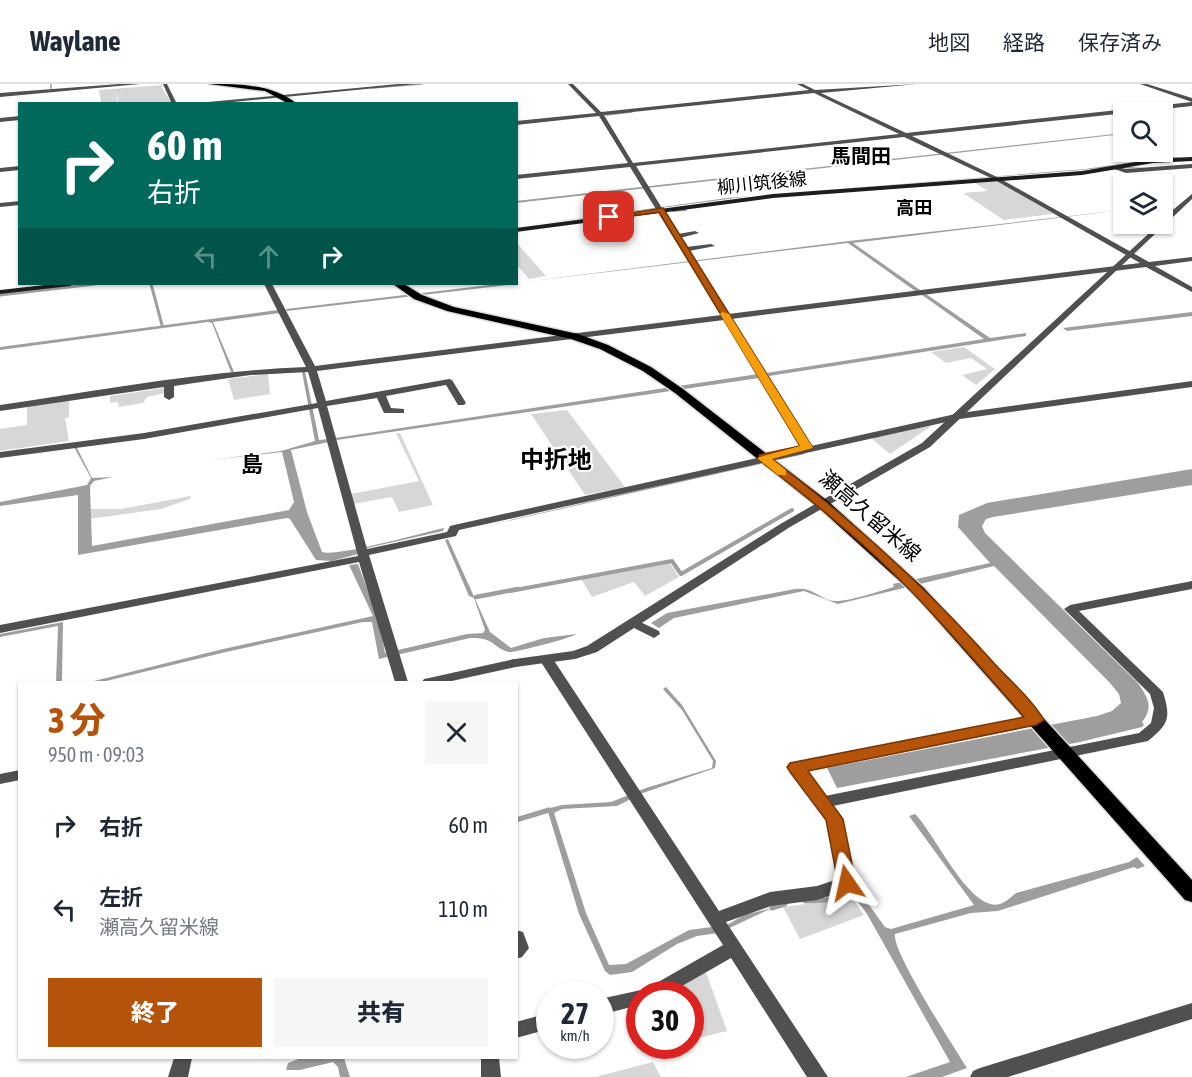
<!DOCTYPE html>
<html lang="ja">
<meta charset="utf-8">
<style>
body{margin:0;font-family:"Asap Condensed","Noto Sans JP",sans-serif;background:#f6f6f7;color:#1f2937;height:100vh;display:flex;flex-direction:column;font-size:22px;white-space:nowrap}
*{box-sizing:border-box;margin:0}
p{font-size:20px;color:#747a83}
.icon{flex:none;width:33px;height:33px;fill:none;stroke:currentColor;stroke-width:2;stroke-linecap:round;stroke-linejoin:round}
.map{position:relative;flex:1;overflow:hidden}
.drawer{position:absolute;left:18px;top:597px;width:500px;height:378px;display:flex;flex-direction:column;background:#fff;border-radius:0px;box-shadow:0 2px 4px #0004}
.drawer>*{flex:none}
.hud{position:absolute;left:18px;top:18px;width:500px;height:183px;border-radius:0px;box-shadow:0 2px 4px #0004;background:#00695c;color:#fff;overflow:hidden}
.tools{position:absolute;left:1113px;top:18px;display:grid;gap:12px}
.tools a{display:grid;place-items:center;width:60px;height:60px;border-radius:0px;background:#fff;box-shadow:0 2px 4px #0004;font-size:30px}
.speed{position:absolute;left:536px;top:897px;display:flex;gap:12px;font-size:30px;font-weight:700;text-align:center}
.speed>*{display:grid;place-content:center;width:78px;height:78px;border-radius:50%;background:#fff;box-shadow:0 2px 4px #0004;line-height:1}
.speed small{font-size:15px;font-weight:400}
.speed .limit{border:9px solid #d22;background:#fff;color:#111}
.pin{position:absolute;display:grid;place-items:center;width:51px;height:51px;color:#fff;margin:-26px;border-radius:12px;box-shadow:0 3px 9px #0006}
.me{position:absolute;width:66px;margin:-33px;rotate:349deg;stroke-linejoin:round;filter:drop-shadow(0 0 4px #0008)}
.turn{display:flex;align-items:center;gap:21px;height:126px;padding:0 30px;font-size:27px}
.turn .icon{width:78px;height:78px;stroke-width:2.5}
.turn b{display:block;font-size:42px;line-height:51px}
.lanes{display:flex;align-items:center;height:57px;padding:0 30px;background:#0003;justify-content:center;gap:30px;direction:ltr}
.lanes .off{opacity:.35}
.round{display:grid;place-items:center;flex:none;width:63px;height:63px;border-radius:0px;background:#f6f6f7}
.overview{display:flex;align-items:center;justify-content:space-between;height:102px;padding:0 30px}
h1{font-size:36px;font-weight:800;line-height:45px;color:#b45309}
.primary-button{display:flex;gap:12px;margin-top:auto;padding:12px 30px}
.primary-button a{flex:1;height:69px;border-radius:0px;background:#b45309;color:#fff;font-size:24px;font-weight:800;line-height:69px;text-align:center}
.primary-button a+a{background:#f6f6f7;color:#1f2937}
ul{padding:0;list-style:none}
li{display:flex;align-items:center;gap:18px;height:84px;padding:0 30px}
li div{flex:1}
li b{display:block;font-size:22px}
li em{font-style:normal}
header{display:flex;align-items:center;gap:36px;box-sizing:border-box;height:84px;padding:0 30px;background:#fff;border-bottom:2px solid #e0e1e3}
header strong{font-size:28px}
nav{display:flex;gap:33px;margin-inline-start:auto;font-size:21px}
.map>svg:first-child{display:block}
</style>
<header>
<strong>Waylane</strong>
<nav><a>地図</a><a>経路</a><a>保存済み</a></nav>
</header>
<div class="map">
<svg width="1192" height="993" viewBox="0 0 1192 993">
<rect width="100%" height="100%" fill="#fff"/>
<!-- green -->
<path fill="#d7d7d7" d="M163,1L162,4L172,19H119L115,6L118,19H101L99,6Z
M998,97L1053,130L1004,136L963,109L988,107L975,99Z
M516,158L546,192L529,195L516,180Z
M964,263L995,285L976,301L962,291L987,285L971,274L946,279L931,268Z
M268,290L270,310L234,316L228,295Z
M164,304L165,309L147,313L143,319L119,323L118,318L110,319V312Z
M69,316V333L65,334L69,357L0,367V345L27,341V322Z
M567,326L625,403L585,411L531,330Z
M933,341L890,370L870,353Z
M396,349H400L433,421L399,428L392,413L353,420L351,410L419,397Z
M191,412L190,415L161,425L89,435V425H121Z
M670,479L679,493L645,512L634,498L592,513L581,495Z
M849,809L864,831L800,855L783,823L829,817Z
M706,888L727,947L690,956V910H663Z
M653,978L661,993H595Z"/>
<!-- water -->
<path fill="#9e9e9e" d="M1123,49V50L516,119V117Z
M1168,73L1192,74H1159L1113,82L1146,84C1124,85 1104,83 1082,86L751,112L516,143L727,114L1085,85Z
M1123,126L853,159L923,208L918,209L848,159L516,199L849,157Z
M498,200H516L287,227L286,225Z
M926,210L990,254L1026,249V252L769,292L766,289L984,255L922,211Z
M278,226L280,229L213,238L234,288H231L212,239L208,238L0,266V263Z
M1192,228V232L1067,247L1063,244Z
M305,287L319,356L328,355L329,358L291,366L307,428L322,468C338,473 421,449 444,444L443,447L358,466V470L332,477L316,476L290,435L287,434L78,471V411L0,422V418L87,401L91,394L74,363L76,362L92,394L113,393L94,397L90,402L92,462L289,426L294,418L282,368L212,376L281,367L315,357L302,288L252,291L172,301L253,290Z
M758,290L759,294L337,356L335,354Z
M803,368L805,370L459,448Z
M1192,385V401L993,433L986,435L982,442L985,449L1137,598C1148,613 1154,623 1142,638L1144,641L1142,643L1080,658L837,704L827,684L1097,632L1112,627L1121,619L1119,610L1110,599L994,482L838,520L804,507L674,534L659,544L651,539L667,529L795,505C815,503 818,515 834,517C849,518 879,507 894,503L893,500L990,479L958,443L959,431L987,419Z
M448,455L490,548L511,564L544,554L577,550C571,554 514,569 509,568C492,564 496,553 470,554L379,575L372,538H363L226,568L102,598H90L219,566L373,532L349,481L358,480L380,541L385,569L467,550L483,549L485,546L474,514L469,512L445,456Z
M63,538L62,598H56L58,542L0,553V550Z
M666,603L682,621L716,677L715,684L643,709L617,722L562,725L554,729L586,829L609,881L626,880L689,846L727,841L744,831L772,824L719,849L697,852L677,860L632,888L610,891L605,887L579,830L548,728L550,724L562,721L611,718L646,704L712,684L713,677L682,626L663,605Z
M915,730C934,748 970,829 1000,820C1006,818 1011,813 1016,809L1129,778L1137,773L1145,782L1137,785L1134,783L998,827L971,829L895,850C892,868 954,963 967,984L942,993H906L950,978L867,830L850,807L854,804L858,806L885,843L891,845L974,821L909,732Z
M301,974H344L350,993H340L338,983L333,978L300,986H286L288,979Z"/>
<g fill="none" stroke-linecap="round" stroke-linejoin="round">
<!-- stream-far5 -->
<path stroke="#9e9e9e" stroke-width="1.5" d="M51,0V7
M372,4L422,0
M606,31L632,28"/>
<!-- stream-far4 -->
<path stroke="#9e9e9e" stroke-width="2" d="M673,127L686,126"/>
<!-- stream-far3 -->
<path stroke="#9e9e9e" stroke-width="3" d="M151,200L162,241
M0,211L95,200"/>
<!-- stream-far2 -->
<path stroke="#9e9e9e" stroke-width="4" d="M510,507L672,477L681,490L792,426"/>
<!-- stream-far1 -->
<path stroke="#9e9e9e" stroke-width="4.5" d="M476,513L518,505"/>
<!-- stream -->
<path stroke="#9e9e9e" stroke-width="5" d="M516,736L549,726
M805,817L826,816L850,807
M772,824L785,820"/>
<defs>
<path id="primary" d="M209,0C239,0 273,0 297,20H289L265,7Z
M393,200H404L422,211L454,223L578,250L608,261L651,283L683,305L829,418L924,504L1192,796V818L1185,816L914,510L819,424L675,309L643,287L600,265L571,255L447,227L414,215Z"/>
</defs>
<!-- primary casing -->
<use href="#primary" stroke="#dbdbdb" stroke-width="3"/>
<!-- minor -->
<path fill="#505050" fill-rule="evenodd" d="M119,0H140L0,13V9Z
M163,0H167L177,20H172Z
M398,0H417L212,20H187Z
M568,0H573L601,28L809,6L797,0H803L815,6L917,0L821,9L906,49L1192,18V22L912,52L999,94L1149,178L1192,173V177L1155,182L1192,203V208L1146,183L731,235L811,362L960,329L1192,297V303L960,335L459,446L456,452L369,471L408,598H395L359,478L0,549V541L358,472L318,324L144,355L0,374V368L144,349L317,319L308,288L249,291L174,302V313L169,316L164,313V303L0,327V321C102,306 203,287 306,283L264,200H272L315,282L721,231L630,83L516,95V91L628,79L599,32L516,41V37L596,29ZM814,9L899,50L633,79L604,31ZM904,53L995,96L1140,179L728,230L689,167L715,162L711,160L686,163L680,154L699,149L695,147L678,150L636,82ZM724,236L802,364L454,441L450,442L447,448L367,465L327,322L377,314L384,329H404V325L391,324L386,312L446,301L458,321H464L466,319L452,296L449,295L326,317L317,287Z
M1140,0H1147L1192,14V18Z
M20,32V36L0,38V34Z
M1192,80V84L1126,89L1111,84L1114,82L1126,85Z
M20,82V86L0,88V84Z
M20,117V121L0,123V119Z
M1192,497V505L1079,527L1163,608C1171,634 1169,640 1148,657L833,722L842,735L855,799L853,804L817,816L771,822L726,838L828,993H807L731,874L668,910H639V921L600,931V915L641,906L653,901L723,861L539,575L541,572H551L719,827L770,808L817,802L838,795L827,736L791,687L789,683L791,679L1036,631L1041,633L1043,636L1041,639L1036,641L806,686L825,712L1139,649L1151,639L1154,624L1150,610L1064,525L1070,521Z
M634,535L659,547L660,550L654,554L630,542L628,539Z
M515,575L520,576L522,579L520,582L447,598H422L424,595L429,594Z
M20,686V696L0,700V690Z
M516,846L523,848L529,864L522,873L516,875Z
M1192,919V935L1008,993H970L973,987L980,984Z
M549,929V945L516,954V938Z
M174,974H192L188,993H168Z
M481,974H499L501,993H481Z"/>
<!-- tertiary -->
<path fill="#505050" fill-rule="evenodd" d="M1192,110V115L930,363L790,443L597,568L575,575L515,583L510,582L508,579L510,576L515,575L573,567L587,562L782,439L922,359L1159,140H1162V135Z"/>
<!-- secondary -->
<path fill="#1d1d1d" fill-rule="evenodd" d="M1192,73V77L1153,79L1082,91L773,114L516,148V144L773,110L1082,87L1153,75Z
M54,200H74L70,202L0,210V206Z"/>
<!-- primary -->
<use href="#primary" fill="#000" fill-rule="evenodd"/>
</g>
<!-- route -->
<path fill="#b45309" stroke="#753606" stroke-width="1.5" d="M663,124L813,364L772,375C852,436 925,502 992,577C1009,596 1031,614 1044,636L1036,641L808,687L843,735L856,799L854,804L847,806L840,804L838,799L826,736L790,688L787,683L790,679L1024,633C975,577 926,519 872,469C836,436 798,406 759,376V371L800,362L659,128L609,135L605,133Z"/>
<!-- slow -->
<path fill="#f59e0b" d="M722,228L729,230L813,364L772,375L786,386V391H778L757,374L800,362L720,230Z"/>
<g text-anchor="middle" stroke-width="4.5" stroke-linejoin="round" paint-order="stroke">
<!-- far-street labels -->
<g font-size="18" fill="#000" stroke="#fff">
<text transform="translate(762 99) rotate(-6)" y="6">柳川筑後線</text>
</g>
<!-- far-neighbourhood labels -->
<g font-size="18" font-weight="bold" fill="#000" stroke="#fff">
<text x="914" y="130">高田</text>
</g>
<!-- far-quarter labels -->
<g font-size="20" font-weight="bold" fill="#000" stroke="#fff">
<text x="861" y="79">馬間田</text>
</g>
<!-- street labels -->
<g font-size="21" fill="#000" stroke="#fff">
<text transform="translate(870 432) rotate(41)" y="7">瀬高久留米線</text>
</g>
<!-- neighbourhood labels -->
<g font-size="22" font-weight="bold" fill="#000" stroke="#fff">
<text x="252" y="388">島</text>
</g>
<!-- quarter labels -->
<g font-size="24" font-weight="bold" fill="#000" stroke="#fff">
<text x="556" y="384">中折地</text>
</g>
</g>
</svg>
<div class="tools">
<a><svg class="icon" aria-label="search" viewBox="0 0 24 24"><circle cx="10" cy="10" r="6"/><path d="M15 15l6 6"/></svg></a>
<a><svg class="icon" aria-label="layers" viewBox="0 0 24 24"><path d="M12 4l9 5-9 5-9-5zM3 14l9 5 9-5"/></svg></a>
</div>
<div class="speed"><div>27<small>km/h</small></div><div class="limit">30</div></div>
<div class="pin" style="left:609px;top:133px;background:#d93025"><svg class="icon" aria-label="arrive" viewBox="0 0 24 24"><path d="M6 21V4h12l-3 4 3 4H6"/></svg></div>
<svg class="me" style="left:847px;top:799px" viewBox="-20 -20 40 40"><path d="M0-17L14 15 0 8-14 15z" fill="#b45309" stroke="#fff" stroke-width="4"/></svg>
<div class="hud">
<div class="turn"><svg class="icon" aria-label="right" viewBox="0 0 24 24"><path d="M7 20v-9h11M14 6l5 5-5 5"/></svg><div><b>60 m</b>右折</div></div>
<div class="lanes"><svg class="icon off" aria-label="left" viewBox="0 0 24 24"><path d="M17 20v-9H6M10 6l-5 5 5 5"/></svg><svg class="icon off" aria-label="ahead" viewBox="0 0 24 24"><path d="M12 20V5M6 11l6-6 6 6"/></svg><svg class="icon" aria-label="right" viewBox="0 0 24 24"><path d="M7 20v-9h11M14 6l5 5-5 5"/></svg></div>
</div>
<section class="drawer">
<div class="overview"><div><h1>3 分</h1><p>950 m · 09:03</p></div><a class="round"><svg class="icon" aria-label="close" viewBox="0 0 24 24"><path d="M6 6l12 12M18 6L6 18"/></svg></a></div>
<ul>
<li><svg class="icon" aria-label="right" viewBox="0 0 24 24"><path d="M7 20v-9h11M14 6l5 5-5 5"/></svg><div><b>右折</b></div><em>60 m</em></li>
<li><svg class="icon" aria-label="left" viewBox="0 0 24 24"><path d="M17 20v-9H6M10 6l-5 5 5 5"/></svg><div><b>左折</b><p>瀬高久留米線</p></div><em>110 m</em></li>
</ul>
<div class="primary-button"><a>終了</a><a>共有</a></div>
</section>
</div>
